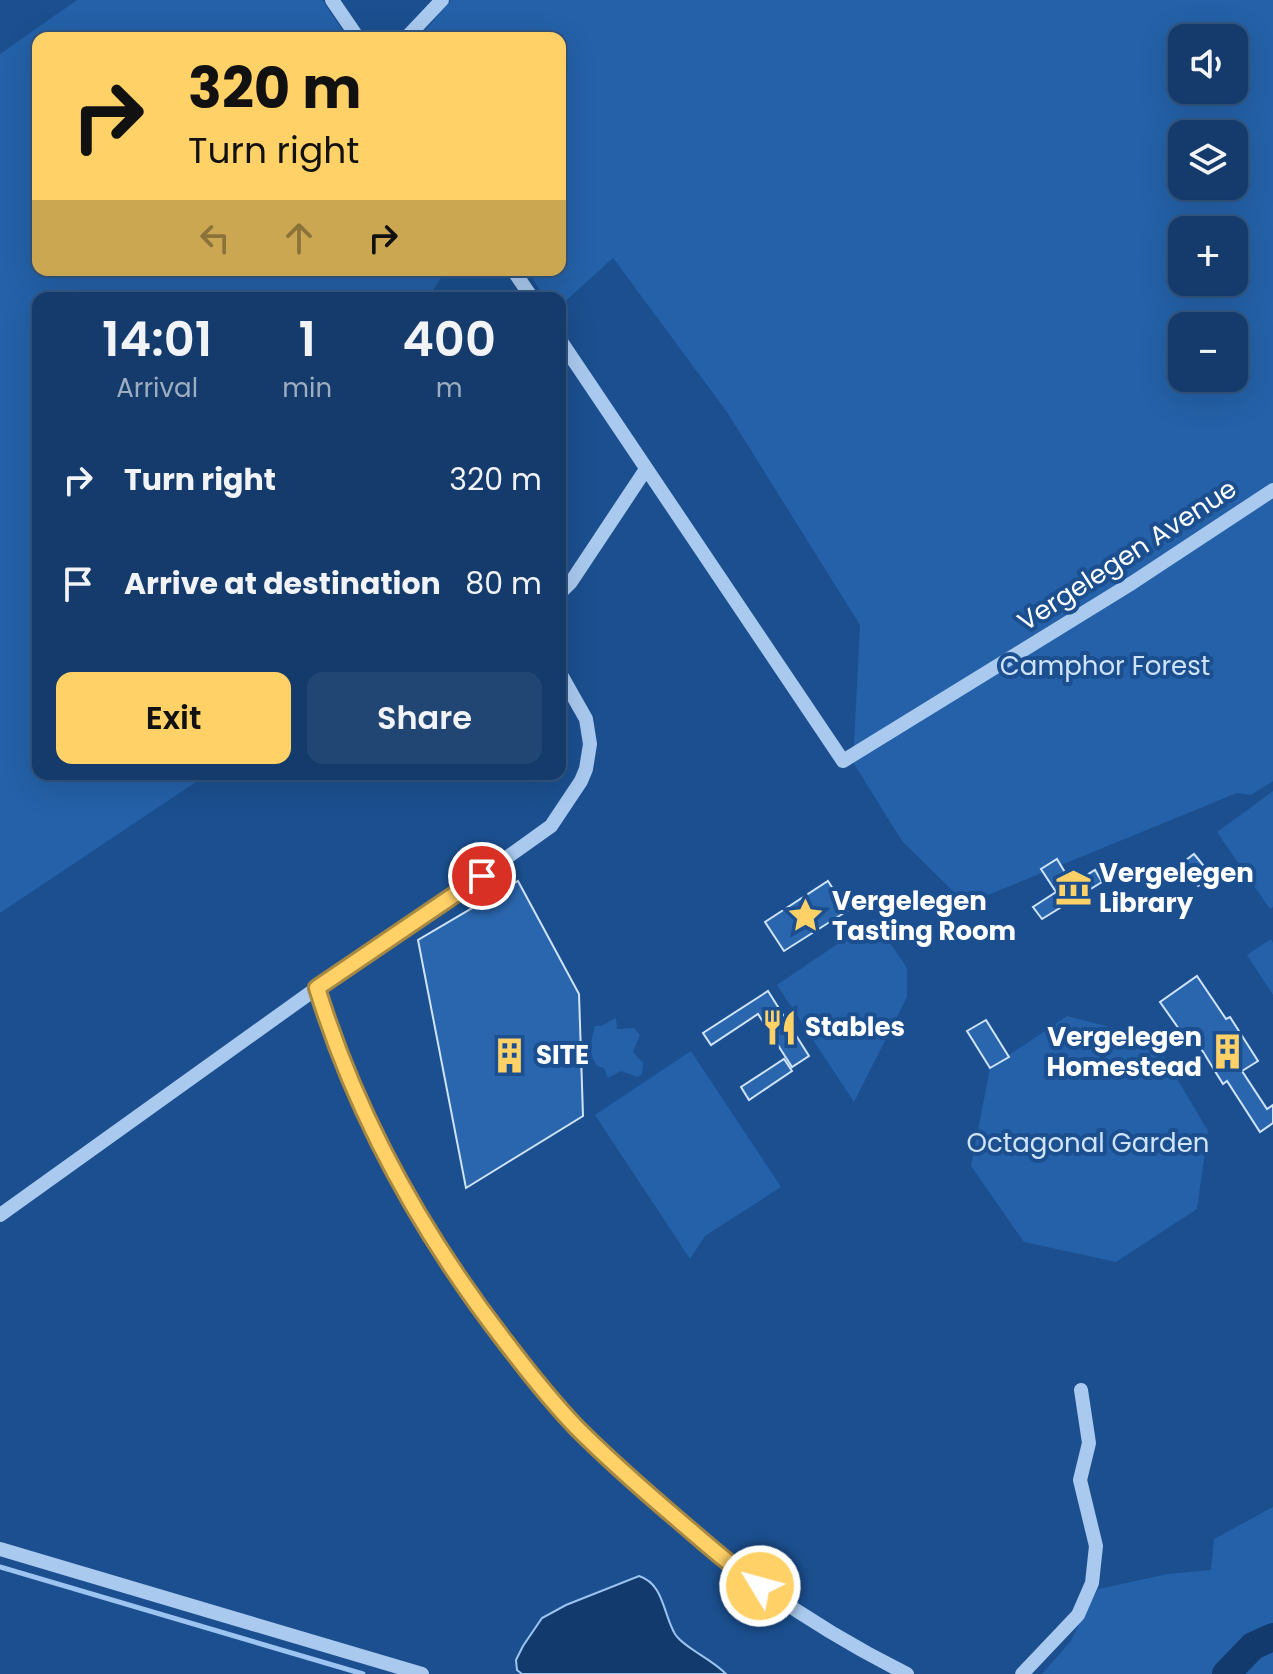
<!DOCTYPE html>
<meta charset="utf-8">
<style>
body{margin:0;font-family:Poppins,sans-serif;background:#214673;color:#f1f3f6;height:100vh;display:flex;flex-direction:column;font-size:30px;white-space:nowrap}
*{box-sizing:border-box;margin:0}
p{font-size:26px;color:#9dadc1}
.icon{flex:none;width:44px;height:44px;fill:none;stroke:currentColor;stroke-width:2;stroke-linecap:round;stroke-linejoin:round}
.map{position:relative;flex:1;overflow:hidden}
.details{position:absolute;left:32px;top:292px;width:534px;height:488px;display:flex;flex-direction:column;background:#143b6b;border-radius:16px;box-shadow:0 8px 32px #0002,0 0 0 2px #33557e}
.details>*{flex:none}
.guide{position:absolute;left:32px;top:32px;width:534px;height:244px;border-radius:16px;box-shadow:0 8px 32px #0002,0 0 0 2px #33557e;background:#ffd166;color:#111;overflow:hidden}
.controls{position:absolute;left:1168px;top:24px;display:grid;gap:16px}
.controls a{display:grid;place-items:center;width:80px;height:80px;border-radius:16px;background:#143b6b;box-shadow:0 8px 32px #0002,0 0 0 2px #33557e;font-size:40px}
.pin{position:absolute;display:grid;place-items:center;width:68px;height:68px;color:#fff;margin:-34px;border:4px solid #fff;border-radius:50%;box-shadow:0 2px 8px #0007}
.me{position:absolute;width:88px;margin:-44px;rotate:307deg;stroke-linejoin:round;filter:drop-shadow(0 0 6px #0008)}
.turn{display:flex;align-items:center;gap:28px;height:168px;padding:0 24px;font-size:36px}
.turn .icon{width:104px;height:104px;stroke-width:2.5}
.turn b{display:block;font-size:56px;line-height:68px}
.lanes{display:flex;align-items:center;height:76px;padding:0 24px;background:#0003;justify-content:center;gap:40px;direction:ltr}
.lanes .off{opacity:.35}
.eta{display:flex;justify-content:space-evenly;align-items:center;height:136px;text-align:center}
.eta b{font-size:48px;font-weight:600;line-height:56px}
.cta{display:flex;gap:16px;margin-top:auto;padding:16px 24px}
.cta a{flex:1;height:92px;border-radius:16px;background:#ffd166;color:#111;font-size:32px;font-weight:600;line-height:92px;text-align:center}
.cta a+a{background:#214673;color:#f1f3f6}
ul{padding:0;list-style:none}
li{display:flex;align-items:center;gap:24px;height:104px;padding:0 24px}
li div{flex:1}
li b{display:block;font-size:30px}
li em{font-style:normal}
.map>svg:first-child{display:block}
</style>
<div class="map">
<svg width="1273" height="1674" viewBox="0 0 1273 1674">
<rect width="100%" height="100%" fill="#1b4f8f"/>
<!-- green -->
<path fill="#2461a8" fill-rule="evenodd" d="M77,0H322L348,38H38V270H446L428,298H38V774H208L0,913V54Z
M451,0H1273V781L1251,795L1237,793L966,904L902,841L853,762L860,625L727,412L613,258L560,306V298H545L527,270H560V38H419ZM1182,38H1234V90H1182ZM1182,134H1234V186H1182ZM1182,230H1234V282H1182ZM1182,326H1234V378H1182Z
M1273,791V907L1270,909L1217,832Z
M874,919L907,968V997L854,1102L777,985Z
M1271,939L1273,943V995L1247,955Z
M1067,1016L1153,1038L1208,1131L1197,1209L1116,1262L1024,1242L971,1166L990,1068Z
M616,1018L617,1029L634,1028L640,1035L633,1052L643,1063L642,1074L638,1077L621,1071L608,1078L604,1068L597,1066C587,1049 591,1044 595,1026H601Z
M691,1051L781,1187L705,1236L690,1259L595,1115Z
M1273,1507V1674H1042L1070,1642L1098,1589L1168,1574L1211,1570L1214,1539Z"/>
<!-- water -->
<path fill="#123a6d" stroke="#9cc4f0" stroke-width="2" d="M639,1576C664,1584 663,1614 675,1634C684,1648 712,1659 726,1674H522L517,1670L516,1660L523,1646L542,1618L566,1605Z"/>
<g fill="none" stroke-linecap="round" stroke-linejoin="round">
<!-- stream -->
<path stroke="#9cc4f0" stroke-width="5" d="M0,1567L363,1674"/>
<!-- river -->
<path stroke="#123a6d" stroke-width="28" d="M1226,1674L1253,1646L1273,1637"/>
</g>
<!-- building -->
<path fill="#2a66ad" stroke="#cfe3fa" stroke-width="2" d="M1194,854L1212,876L1198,886L1181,864Z
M1057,859L1072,884L1095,870L1102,882L1042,919L1033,907L1056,892L1041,869Z
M518,881L579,994L583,1116L466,1188L418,940Z
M828,881L847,911L784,951L765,922Z
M1197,976L1226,1019L1230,1017L1258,1061L1242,1071L1267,1109L1273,1105V1123L1260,1132L1227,1081L1223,1084L1192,1034L1186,1039L1160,1002Z
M768,991L809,1056L792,1067L758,1014L711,1045L703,1033Z
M986,1020L1009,1057L990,1068L967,1031Z
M784,1059L792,1071L749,1100L741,1087Z"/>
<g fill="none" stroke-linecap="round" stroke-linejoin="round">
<!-- minor -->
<path stroke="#a9c9ee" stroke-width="14" d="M332,0L358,38
M406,38L442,0
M513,270L532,298
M560,340L843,761L1132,583L1273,490
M560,593L571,582L646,469
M560,673L586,719L590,744L586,769L581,781L551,826L435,909L317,988C405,1277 638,1540 907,1674
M0,1215L317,988
M0,1549L422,1674
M1022,1674L1078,1615L1092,1583L1096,1546L1080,1480L1089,1443L1081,1390"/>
</g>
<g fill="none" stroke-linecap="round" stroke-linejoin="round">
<defs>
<path id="route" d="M482,876L317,988C357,1118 424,1237 507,1344C529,1373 552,1402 577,1428C608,1459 642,1489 676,1518C703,1541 730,1566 760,1586"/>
</defs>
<!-- route casing -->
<use href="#route" stroke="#a68842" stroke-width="20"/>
<!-- route -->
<use href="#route" stroke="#ffd166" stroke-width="14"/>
</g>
<!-- icons -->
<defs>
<symbol id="museum-bare" viewBox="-9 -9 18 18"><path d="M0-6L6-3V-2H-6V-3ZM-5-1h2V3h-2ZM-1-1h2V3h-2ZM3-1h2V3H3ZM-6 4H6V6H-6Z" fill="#ffd166" stroke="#1b4f8f" stroke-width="2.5" paint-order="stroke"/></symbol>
<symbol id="sight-bare" viewBox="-9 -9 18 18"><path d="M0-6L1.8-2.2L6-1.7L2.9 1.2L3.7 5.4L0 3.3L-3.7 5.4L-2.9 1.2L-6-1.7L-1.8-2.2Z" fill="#ffd166" stroke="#1b4f8f" stroke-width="2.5" paint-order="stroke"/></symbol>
<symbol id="restaurant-bare" viewBox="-9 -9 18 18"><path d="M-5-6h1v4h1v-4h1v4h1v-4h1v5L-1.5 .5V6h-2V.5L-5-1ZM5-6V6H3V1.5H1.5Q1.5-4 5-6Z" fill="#ffd166" stroke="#1b4f8f" stroke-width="2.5" paint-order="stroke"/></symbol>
<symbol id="building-bare" viewBox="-9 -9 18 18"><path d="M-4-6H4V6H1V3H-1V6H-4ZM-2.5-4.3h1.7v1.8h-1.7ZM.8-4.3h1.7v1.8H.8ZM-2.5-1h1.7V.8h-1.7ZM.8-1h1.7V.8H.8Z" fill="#ffd166" stroke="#1b4f8f" stroke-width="2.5" paint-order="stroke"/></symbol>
</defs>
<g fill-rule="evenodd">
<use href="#museum-bare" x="1048" y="862" width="51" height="51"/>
<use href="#sight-bare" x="780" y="890" width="51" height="51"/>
<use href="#restaurant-bare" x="754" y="1002" width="51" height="51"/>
<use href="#building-bare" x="1202" y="1026" width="51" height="51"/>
<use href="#building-bare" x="484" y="1030" width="51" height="51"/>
</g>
<g text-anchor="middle" stroke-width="8" stroke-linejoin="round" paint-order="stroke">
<!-- street labels -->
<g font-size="26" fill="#fff" stroke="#1b4f8f">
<text transform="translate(1127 555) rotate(-33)" y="9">Vergelegen Avenue</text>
</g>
<!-- park labels -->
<g font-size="26" fill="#cfe3fa" stroke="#1b4f8f">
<text x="1105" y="675">Camphor Forest</text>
<text x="1088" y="1152">Octagonal Garden</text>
</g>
<!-- poi labels -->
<g font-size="26" font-weight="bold" fill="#fff" stroke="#1b4f8f" text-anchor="start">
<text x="1099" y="882">Vergelegen<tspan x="1099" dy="30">Library</tspan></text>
<text x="832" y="910">Vergelegen<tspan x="832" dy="30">Tasting Room</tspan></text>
<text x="805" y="1036">Stables</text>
<text x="1202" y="1046" text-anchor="end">Vergelegen<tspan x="1202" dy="30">Homestead</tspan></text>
<text x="536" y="1064">SITE</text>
</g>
</g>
</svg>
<div class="controls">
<a><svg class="icon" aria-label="sound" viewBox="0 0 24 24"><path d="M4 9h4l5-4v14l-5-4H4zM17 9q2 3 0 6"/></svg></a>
<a><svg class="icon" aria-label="layers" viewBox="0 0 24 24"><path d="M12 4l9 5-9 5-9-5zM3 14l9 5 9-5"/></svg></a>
<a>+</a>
<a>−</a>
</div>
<div class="pin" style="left:482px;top:876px;background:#d93025"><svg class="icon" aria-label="arrive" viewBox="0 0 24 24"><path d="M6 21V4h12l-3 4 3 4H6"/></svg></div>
<svg class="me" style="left:760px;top:1586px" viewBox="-20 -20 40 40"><circle r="17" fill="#ffd166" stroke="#fff" stroke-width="3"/><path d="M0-11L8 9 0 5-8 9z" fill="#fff"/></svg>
<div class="guide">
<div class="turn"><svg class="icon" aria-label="right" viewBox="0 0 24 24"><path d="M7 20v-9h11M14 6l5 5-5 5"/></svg><div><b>320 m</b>Turn right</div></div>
<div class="lanes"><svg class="icon off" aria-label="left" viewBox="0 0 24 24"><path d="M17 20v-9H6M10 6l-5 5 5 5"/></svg><svg class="icon off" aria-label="ahead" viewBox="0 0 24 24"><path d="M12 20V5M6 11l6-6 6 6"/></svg><svg class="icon" aria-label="right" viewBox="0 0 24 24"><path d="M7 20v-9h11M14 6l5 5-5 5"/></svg></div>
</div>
<section class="details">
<div class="eta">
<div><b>14:01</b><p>Arrival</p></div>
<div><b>1</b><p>min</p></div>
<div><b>400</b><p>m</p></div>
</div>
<ul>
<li><svg class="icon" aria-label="right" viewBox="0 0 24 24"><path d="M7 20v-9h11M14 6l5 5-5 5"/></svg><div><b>Turn right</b></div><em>320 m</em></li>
<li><svg class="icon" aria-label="arrive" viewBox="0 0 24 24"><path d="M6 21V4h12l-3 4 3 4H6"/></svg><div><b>Arrive at destination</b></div><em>80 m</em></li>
</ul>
<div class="cta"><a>Exit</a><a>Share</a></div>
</section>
</div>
